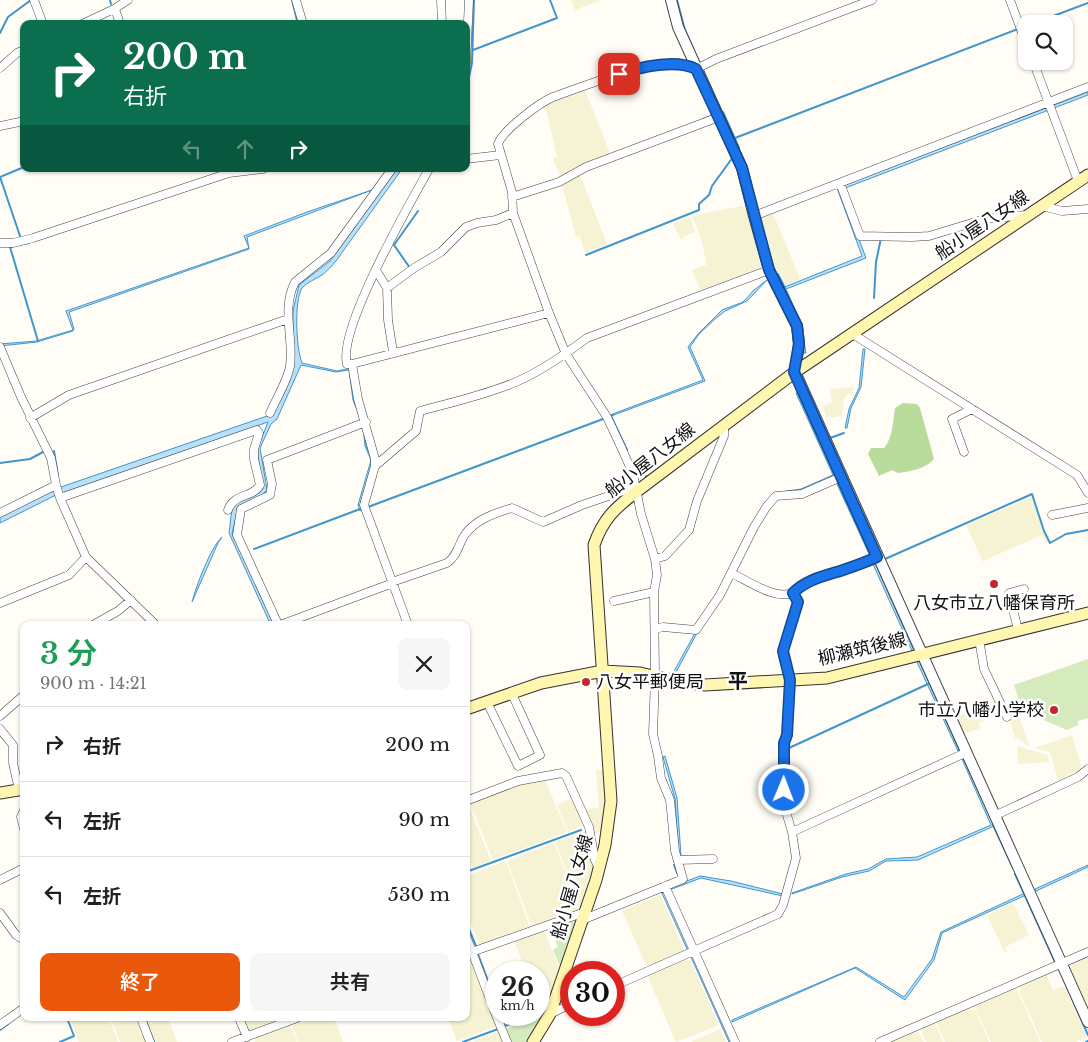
<!DOCTYPE html>
<html lang="ja">
<meta charset="utf-8">
<style>
body{margin:0;font-family:"Libre Baskerville","Noto Sans JP",serif;background:#f6f6f6;color:#202124;height:100vh;display:flex;flex-direction:column;font-size:19px;white-space:nowrap}
*{box-sizing:border-box;margin:0}
p{font-size:16px;color:#757577}
.icon{flex:none;width:28px;height:28px;fill:none;stroke:currentColor;stroke-width:2;stroke-linecap:round;stroke-linejoin:round}
.map{position:relative;flex:1;overflow:hidden}
.side{position:absolute;left:20px;top:621px;width:450px;height:400px;display:flex;flex-direction:column;background:#fff;border-radius:10px;box-shadow:0 1px 4px #0004}
.side>*{flex:none}
.hud{position:absolute;left:20px;top:20px;width:450px;height:152px;border-radius:10px;box-shadow:0 1px 4px #0004;background:#0b6e4f;color:#fff;overflow:hidden}
.fabs{position:absolute;left:1018px;top:15px;display:grid;gap:10px}
.fabs a{display:grid;place-items:center;width:55px;height:55px;border-radius:10px;background:#fff;box-shadow:0 1px 4px #0004;font-size:25px}
.speed{position:absolute;left:485px;top:961px;display:flex;gap:10px;font-size:25px;font-weight:700;text-align:center}
.speed>*{display:grid;place-content:center;width:65px;height:65px;border-radius:50%;background:#fff;box-shadow:0 1px 4px #0004;line-height:1}
.speed small{font-size:12px;font-weight:400}
.speed .limit{border:8px solid #d22;background:#fff;color:#111}
.pin{position:absolute;display:grid;place-items:center;width:42px;height:42px;color:#fff;margin:-21px;border-radius:10px;box-shadow:0 2px 8px #0006}
.me{position:absolute;width:55px;margin:-28px;rotate:1deg;stroke-linejoin:round;filter:drop-shadow(0 0 4px #0008)}
.turn{display:flex;align-items:center;gap:18px;height:105px;padding:0 20px;font-size:22px}
.turn .icon{width:65px;height:65px;stroke-width:2.5}
.turn b{display:block;font-size:35px;line-height:42px}
.lanes{display:flex;align-items:center;height:48px;padding:0 20px;background:#0003;justify-content:center;gap:25px;direction:ltr}
.lanes .off{opacity:.35}
.round{display:grid;place-items:center;flex:none;width:52px;height:52px;border-radius:10px;background:#f6f6f6}
.summary{display:flex;align-items:center;justify-content:space-between;height:85px;padding:0 20px}
h1{font-size:30px;font-weight:600;line-height:38px;color:#1e9e55}
.action{display:flex;gap:10px;margin-top:auto;padding:10px 20px}
.action a{flex:1;height:58px;border-radius:10px;background:#ea580c;color:#fff;font-size:20px;font-weight:600;line-height:58px;text-align:center}
.action a+a{background:#f6f6f6;color:#202124}
ul{padding:0;list-style:none}
li{display:flex;align-items:center;gap:15px;height:75px;padding:0 20px;border-top:1px solid #e0e0e0}
li div{flex:1}
li b{display:block;font-size:19px}
li em{font-style:normal}
.map>svg:first-child{display:block}
</style>
<div class="map">
<svg width="1088" height="1042" viewBox="0 0 1088 1042">
<rect width="100%" height="100%" fill="#fffdf5"/>
<!-- farmland -->
<path fill="#f6f3d4" d="M571,0H601L575,10Z
M585,90L610,153L583,164L561,178L553,159L557,157L545,104Z
M579,175L580,177H581L607,244L585,253L580,236L576,237L562,185Z
M741,206L747,209L761,268L704,290L700,289L692,270L706,265L705,256L700,236L692,216Z
M773,213L800,279L786,285L780,272H774L759,218Z
M690,217L695,232L683,237L681,240L673,224Z
M854,387L851,395L850,393L847,395L844,399L842,415L836,417H826L823,406L832,402L830,389Z
M1032,497L1043,532L1049,542L1046,543L1042,535L992,557L983,562L967,527V524Z
M994,700L998,709L995,715L979,723L980,728L963,735L955,717Z
M1016,707L1029,745L1027,746L1019,739L1015,738L1007,710Z
M1072,735L1082,770L1059,783L1050,752L1035,748Z
M1017,746L1047,755L1049,762L1018,764Z
M596,770H605L606,804L603,831L594,834L585,810L599,807Z
M545,780L567,832L493,860L470,803L522,783Z
M574,797L584,822L582,826L568,832L557,805Z
M468,803L491,861L473,868L466,851V804Z
M587,830L595,868L582,905H580L555,842Z
M554,843L579,905L578,909L532,927L507,861Z
M506,861L529,925H528V927L480,946L466,911V876Z
M660,895L685,951L650,966L646,965L622,911Z
M1013,903L1029,935L1005,947L1007,952L1005,953L987,915Z
M543,928L561,972L547,1008L541,1010L539,1005V972H526L514,940Z
M472,955L499,1025L457,1041L448,1018H466V957Z
M1088,955V1009L1068,965Z
M682,960L683,961L690,960L719,1025L676,1042L648,978L649,977L648,974Z
M1046,974L1053,990L1064,986L1087,1037L1076,1042H1042L1019,991L1021,990L1019,985Z
M1016,987L1040,1042H991L974,1005Z
M970,1007L971,1010L975,1009L989,1042H945L936,1021Z
M70,1018H109L118,1042H79Z
M111,1018H138L147,1042H120Z
M145,1018H168L177,1042H154Z
M244,1018H289L249,1033Z
M310,1018H334L343,1042H298L292,1025Z
M935,1022L943,1042H926L922,1033L923,1032L921,1028Z
M290,1024L297,1042H255L256,1037Z
M720,1029L726,1042H693L692,1041Z
M917,1030L924,1042H889Z
M500,1031L504,1042H472Z"/>
<!-- green -->
<path fill="#d5ebbd" d="M1088,659V718L1078,721V725L1067,730L1027,713L1020,703L1014,685Z
M578,916L561,969L553,950L558,947L550,928Z
M538,1017H543L530,1042H511L506,1029Z"/>
<!-- forest -->
<path fill="#b9dc9c" d="M903,403L917,404L920,408L934,459C925,469 912,471 898,473L892,470L879,476L868,454L871,448H884C893,438 893,420 895,408Z"/>
<!-- water -->
<path fill="#b9e0f7" stroke="#3f96cf" d="M1088,92V95L840,190L866,258L786,289L801,323L806,353H804L803,342L782,288L862,256L837,188Z
M396,169H402L336,261C332,266 327,271 322,275C316,279 307,282 302,288C294,301 296,348 302,363L337,371L351,368L354,398L361,420L353,400L349,370L336,372L301,365L277,419L271,424L260,448L267,490L262,495L238,507L232,534L274,625H270L269,621L229,533L232,508L239,500L263,489L257,450L268,422L56,495L0,523V517L58,488L270,415L293,362V311L299,285L330,261Z
M372,190L247,237L249,249L69,312L74,329L73,331L37,342L0,346V344L36,341L73,330L66,311L249,248L244,236L307,212Z
M767,280L747,301L725,311L715,319L699,334L690,347L705,381L611,416L610,415L703,380L688,347L698,334L722,310L743,302L754,290Z
M863,349H865L861,387L851,408L847,428H845L849,409L859,388Z
M798,392L835,475L802,491L780,492L801,489L833,475L796,393Z
M363,428L365,432L366,446L373,460L360,505L362,510L360,511L358,505L371,460L365,446Z
M836,482H838L871,556H870Z
M222,537L218,543L192,602C196,587 210,548 222,537Z
M874,561L914,651H912L872,562Z
M695,633H697L674,676L672,675Z
M919,661L959,750L958,751L917,662Z
M665,756L677,798L681,856H679L675,799L663,757Z
M963,758L994,826L918,860L886,861L869,871L842,877L792,894V893L846,874L868,869L886,859L917,857L991,825L962,759Z
M1088,865V867L1036,891L1035,889Z
M700,876L731,881L783,894V896L701,878L672,889L671,887Z
M664,890L689,948L687,949L661,891Z
M1025,893L1026,895L942,933L934,960L905,1000L855,968L732,1022V1020L856,967L904,997L932,959L941,932Z
M693,956L732,1042H729L691,957Z"/>
<g fill="none" stroke-linecap="round" stroke-linejoin="round">
<!-- stream -->
<path stroke="#3f96cf" stroke-width="2" d="M110,0L111,4
M292,0L298,24
M677,0L685,30L695,53
M1032,24L1088,3
M0,33L8,17L31,0
M473,50L557,18L550,0
M466,91L472,63L474,0
M721,113L723,112L739,148L738,149
M703,119L714,115
M735,138L1018,29
M265,171L283,169
M21,239L0,177L24,167
M29,243L10,247L38,341
M586,255L699,210V204L709,195L712,186L733,157
M410,268L394,245L418,211
M777,275L778,274L785,288
M874,298L876,262L881,238
M613,415L611,416L627,450
M830,438L844,433
M54,451L58,476
M0,463L30,459L45,451
M633,466L644,465L646,478
M368,507L603,419
M254,549L360,509
M885,559L1032,494L1044,531L1050,543L1066,534L1088,530
M822,581L845,574L862,566
M780,649L779,656L785,676
M789,748L928,684
M993,825L1013,868
M674,865L678,875
M466,872L581,830
M1015,874L1055,962
M466,922L476,946
M478,954L496,1002
M1064,980L1088,1035
M539,1013L543,1012
M501,1015L505,1026L534,1015
M145,1018L154,1042
M0,1030L8,1024
M60,1042L74,1036L67,1018
M463,1042L498,1029
M1086,1042L1088,1041"/>
<defs>
<path id="minor" d="M34,0L43,24
M296,0L303,24
M441,0L442,24
M1010,0L1026,43
M115,9L120,24
M82,24L114,9L128,0
M1033,61L1078,181
M466,64L469,0
M0,68L17,53L24,50
M0,126L24,121
M466,159L500,155
M429,169C410,203 337,330 347,364H352L549,313
M840,183L860,236L912,237L929,236L985,219L1026,215
M512,197L559,182L586,167L719,117
M1042,206L1062,211L1088,209
M754,216L1088,87
M0,243H13L33,238L229,173L263,169
M376,270L387,288
M851,333L1077,475L1088,493
M0,347L21,397L51,458L56,485L60,498L86,557L156,625
M393,352L388,320L387,288L414,268L441,252L466,227L477,223L496,220L513,213
M352,364L358,399L375,459V466L364,505L408,625
M270,413C276,399 288,380 290,366C294,338 281,309 295,282L331,253L392,169
M30,418L69,395L288,319
M366,422L267,460L272,484L270,495L241,509L237,535L277,622L280,625L393,583
M964,452L952,419L972,409
M375,466L416,431L420,411C446,404 472,398 497,389C530,379 560,358 587,338L769,270
M60,498L257,430L259,433L254,449V459L260,485C253,498 234,493 228,510
M0,513L56,485
M1052,515L1088,508
M655,559L665,556L689,530L697,501L724,436V426
M731,573C747,580 777,602 794,592C800,589 804,584 810,581L877,557
M392,582L447,563C457,556 458,546 464,536C474,520 495,513 512,508L543,522L582,505L635,487
M614,601L654,592
M0,603L69,575L86,557
M93,625L118,611L131,600
M655,629L663,627L696,630L720,595L754,527L767,506L776,496L802,494L841,477
M1018,630L1009,593L1024,589
M979,639L984,669L1007,717
M487,702L518,766L540,755L512,694
M0,716L24,695
M0,729L13,745V763L19,790
M466,801L518,781L562,773L566,776L589,827L595,860L599,868
M24,810L21,817L24,829
M994,816L1078,777L1088,769
M792,832L784,805V743L787,735L790,680L783,651L798,601L793,593
M678,860L713,859
M0,880L24,868
M665,886L735,1042
M0,913L16,935L24,940
M582,920L683,879L675,851L670,800L661,778L658,756L653,734L655,676L654,592L657,575L655,559L641,514L633,474L622,449L607,417L566,354L549,313L513,213L512,192L498,144C503,130 539,103 553,97C589,85 662,52 696,69L716,59L872,0
M466,936L496,1015
M466,954L585,912
M614,986L778,914L783,905L796,858L792,832L965,753
M550,1014L571,1004
M496,1015L507,1042
M141,1018L150,1042
M239,1018L247,1037
M0,1025L24,1008
M232,1042L297,1018
M880,1042L1088,952"/>
<path id="tertiary" d="M671,0L678,27L742,168L754,216L769,270L797,326L799,344L795,372L1088,1022"/>
<path id="secondary" d="M466,709L541,683L603,671L640,673L681,682L705,685L827,678L1088,613
M0,793L24,789
M533,1042L550,1014L596,880L605,845L611,801L594,545C603,519 615,508 636,492L795,372L1088,175"/>
</defs>
<!-- minor casing -->
<use href="#minor" stroke="#444" stroke-width="9"/>
<!-- tertiary casing -->
<use href="#tertiary" stroke="#444" stroke-width="12"/>
<!-- secondary casing -->
<use href="#secondary" stroke="#333" stroke-width="13"/>
<!-- minor -->
<use href="#minor" stroke="#fff" stroke-width="8"/>
<!-- tertiary -->
<use href="#tertiary" stroke="#fff" stroke-width="10"/>
<!-- secondary -->
<use href="#secondary" stroke="#fff6b0" stroke-width="11"/>
</g>
<g fill="none" stroke-linecap="round" stroke-linejoin="round">
<defs>
<path id="route" d="M619,74C641,67 676,59 696,69L742,168L769,270L797,326L799,344L794,372L877,557C866,562 855,566 843,570C825,576 807,579 793,593L798,602L783,651L790,680L787,735L784,743V790"/>
</defs>
<!-- route casing -->
<use href="#route" stroke="#114b97" stroke-width="12"/>
<!-- route -->
<use href="#route" stroke="#1a73e8" stroke-width="9"/>
</g>
<!-- markers -->
<g fill="#c4262e" stroke="#fff" stroke-width="2">
<circle cx="994" cy="584" r="5"/>
<circle cx="586" cy="682" r="5"/>
<circle cx="1054" cy="710" r="5"/>
</g>
<g text-anchor="middle" stroke-width="5" stroke-linejoin="round" paint-order="stroke">
<!-- street labels -->
<g font-size="18" fill="#111" stroke="#fff">
<text transform="translate(982 225) rotate(-34)" y="6">船小屋八女線</text>
<text transform="translate(650 460) rotate(-38)" y="6">船小屋八女線</text>
<text transform="translate(862 649) rotate(-13)" y="6">柳瀬筑後線</text>
<text transform="translate(572 887) rotate(-74)" y="6">船小屋八女線</text>
</g>
<!-- poi labels -->
<g font-size="18" fill="#111" stroke="#fff">
<text x="994" y="609">八女市立八幡保育所</text>
<text x="596" y="688" text-anchor="start">八女平郵便局</text>
<text x="1044" y="716" text-anchor="end">市立八幡小学校</text>
</g>
<!-- quarter labels -->
<g font-size="20" font-weight="bold" fill="#111" stroke="#fff">
<text x="738" y="688">平</text>
</g>
</g>
</svg>
<div class="fabs">
<a><svg class="icon" aria-label="search" viewBox="0 0 24 24"><circle cx="10" cy="10" r="6"/><path d="M15 15l6 6"/></svg></a>
</div>
<div class="speed"><div>26<small>km/h</small></div><div class="limit">30</div></div>
<div class="pin" style="left:619px;top:74px;background:#d93025"><svg class="icon" aria-label="arrive" viewBox="0 0 24 24"><path d="M6 21V4h12l-3 4 3 4H6"/></svg></div>
<svg class="me" style="left:784px;top:790px" viewBox="-20 -20 40 40"><circle r="17" fill="#1a73e8" stroke="#fff" stroke-width="3"/><path d="M0-11L8 9 0 5-8 9z" fill="#fff"/></svg>
<div class="hud">
<div class="turn"><svg class="icon" aria-label="right" viewBox="0 0 24 24"><path d="M7 20v-9h11M14 6l5 5-5 5"/></svg><div><b>200 m</b>右折</div></div>
<div class="lanes"><svg class="icon off" aria-label="left" viewBox="0 0 24 24"><path d="M17 20v-9H6M10 6l-5 5 5 5"/></svg><svg class="icon off" aria-label="ahead" viewBox="0 0 24 24"><path d="M12 20V5M6 11l6-6 6 6"/></svg><svg class="icon" aria-label="right" viewBox="0 0 24 24"><path d="M7 20v-9h11M14 6l5 5-5 5"/></svg></div>
</div>
<section class="side">
<div class="summary"><div><h1>3 分</h1><p>900 m · 14:21</p></div><a class="round"><svg class="icon" aria-label="close" viewBox="0 0 24 24"><path d="M6 6l12 12M18 6L6 18"/></svg></a></div>
<ul>
<li><svg class="icon" aria-label="right" viewBox="0 0 24 24"><path d="M7 20v-9h11M14 6l5 5-5 5"/></svg><div><b>右折</b></div><em>200 m</em></li>
<li><svg class="icon" aria-label="left" viewBox="0 0 24 24"><path d="M17 20v-9H6M10 6l-5 5 5 5"/></svg><div><b>左折</b></div><em>90 m</em></li>
<li><svg class="icon" aria-label="left" viewBox="0 0 24 24"><path d="M17 20v-9H6M10 6l-5 5 5 5"/></svg><div><b>左折</b></div><em>530 m</em></li>
</ul>
<div class="action"><a>終了</a><a>共有</a></div>
</section>
</div>
